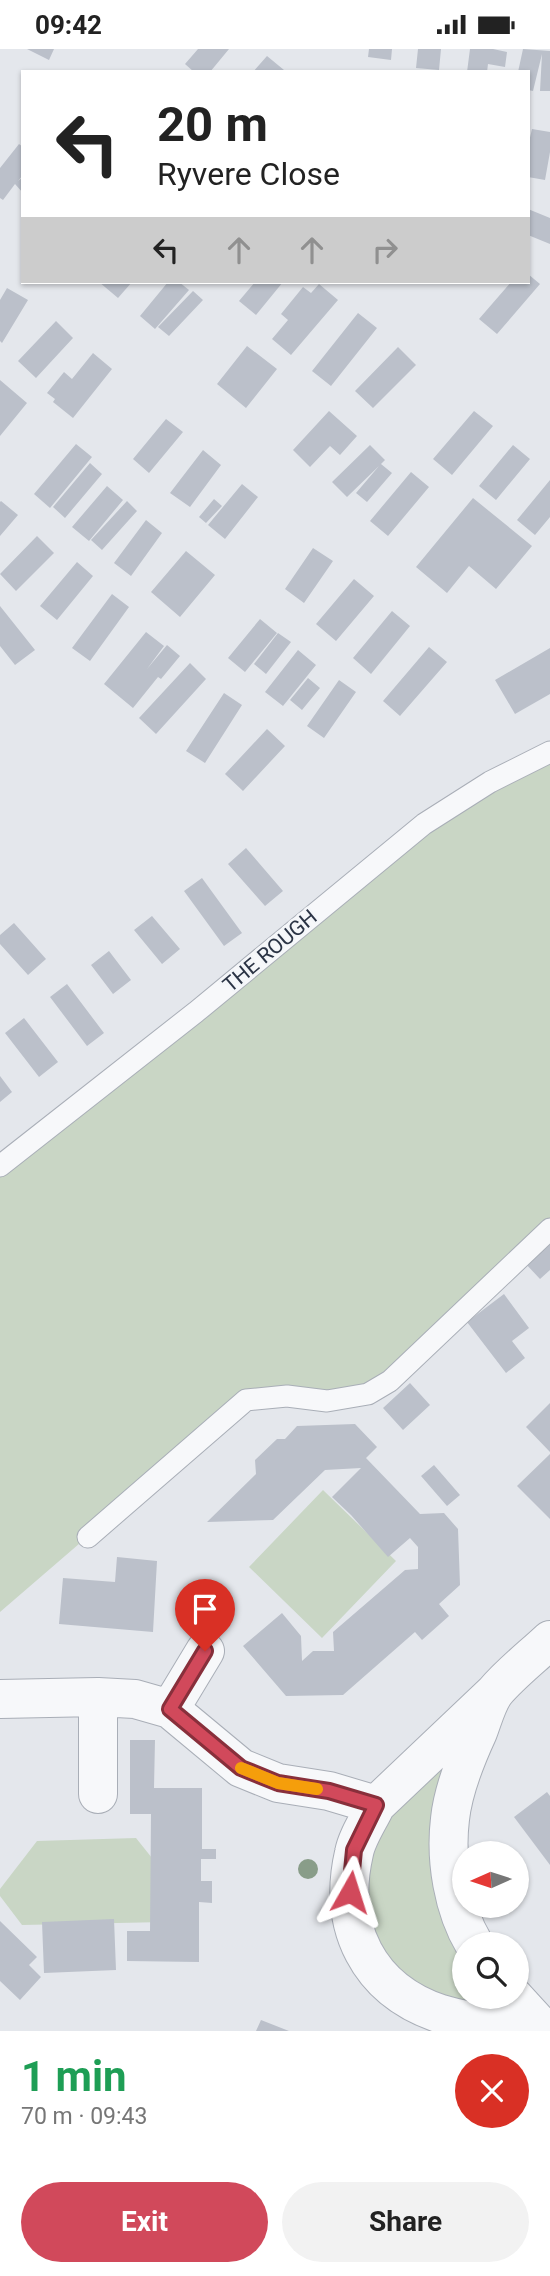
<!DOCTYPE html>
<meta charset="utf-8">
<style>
body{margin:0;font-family:Roboto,sans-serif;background:#f2f2f2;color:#222;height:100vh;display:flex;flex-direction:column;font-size:26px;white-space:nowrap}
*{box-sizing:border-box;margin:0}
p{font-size:23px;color:#767676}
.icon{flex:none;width:38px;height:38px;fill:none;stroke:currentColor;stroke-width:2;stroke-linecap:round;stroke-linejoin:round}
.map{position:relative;height:1982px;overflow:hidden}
.drawer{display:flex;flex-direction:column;background:#fff;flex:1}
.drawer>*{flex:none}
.top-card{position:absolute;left:21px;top:21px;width:509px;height:214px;border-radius:0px;box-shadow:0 2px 5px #0004;background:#fff;color:#222;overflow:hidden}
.needle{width:46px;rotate:267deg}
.tools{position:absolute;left:452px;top:1792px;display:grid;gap:14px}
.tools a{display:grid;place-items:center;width:77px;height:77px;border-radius:50%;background:#fff;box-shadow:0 2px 5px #0004;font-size:35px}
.pin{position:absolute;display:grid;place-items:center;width:60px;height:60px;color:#fff;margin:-72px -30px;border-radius:50% 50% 50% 0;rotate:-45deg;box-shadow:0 0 7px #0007}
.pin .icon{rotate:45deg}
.me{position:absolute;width:77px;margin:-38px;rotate:6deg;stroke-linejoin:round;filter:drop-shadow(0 0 5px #0008)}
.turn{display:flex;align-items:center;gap:24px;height:147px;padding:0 21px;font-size:32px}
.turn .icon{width:91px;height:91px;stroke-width:2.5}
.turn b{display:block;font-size:49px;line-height:60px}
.lanes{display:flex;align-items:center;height:66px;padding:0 21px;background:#0003;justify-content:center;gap:35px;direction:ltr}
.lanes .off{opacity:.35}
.round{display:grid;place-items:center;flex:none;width:74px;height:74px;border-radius:37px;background:#f2f2f2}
.headline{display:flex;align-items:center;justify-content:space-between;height:119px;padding:0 21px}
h1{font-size:42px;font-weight:700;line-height:52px;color:#1e9e55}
.button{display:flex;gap:14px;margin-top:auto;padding:14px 21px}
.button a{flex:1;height:80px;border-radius:42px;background:#d1495b;color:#fff;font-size:28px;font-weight:700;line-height:80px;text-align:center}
.button a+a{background:#f2f2f2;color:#222}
.status{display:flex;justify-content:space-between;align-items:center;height:49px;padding:0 35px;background:#fff;direction:ltr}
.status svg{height:19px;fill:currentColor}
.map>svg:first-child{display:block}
</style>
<div class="status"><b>09:42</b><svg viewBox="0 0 49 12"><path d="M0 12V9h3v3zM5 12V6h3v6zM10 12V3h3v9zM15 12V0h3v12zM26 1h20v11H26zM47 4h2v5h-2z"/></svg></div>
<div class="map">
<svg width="550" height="1982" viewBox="0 0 550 1982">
<rect width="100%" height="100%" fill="#e4e7ec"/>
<!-- green -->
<path fill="#c9d6c5" d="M550,703V1180L368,1345L246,1351L0,1563V1117L424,775Z
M323,1441L396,1512L322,1589L249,1518Z
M494,1644L457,1739L464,1895V1948H514L545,1982L440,1964L358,1891L376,1756Z
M136,1789L164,1824L165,1873L22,1876L0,1847V1840L37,1792Z"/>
<!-- building -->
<path fill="#bbc0ca" d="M27,0H54L49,11Z
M198,0H229L210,23H194L185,15Z
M369,0H392L391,11L368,8Z
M418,0H441L439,21L416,19Z
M470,0H493L507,3L505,18L488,15L487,23H467Z
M523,0L550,2V42H540L542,5L533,42L528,41V23H518Z
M267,7L284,21L282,23H253Z
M532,80L550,83V103L545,131L528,128V97Z
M19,95L23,98V126L18,132L23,128V144L15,135L3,151L0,149V119Z
M528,160L550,169V195L528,186Z
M528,225L540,235L497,285L479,270L511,233H528Z
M99,233H132L118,249Z
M168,233H179L189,241L155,280L140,267Z
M255,233H283L256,266L239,252Z
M319,235L338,251L291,306L272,290L288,271L281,265L303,238L311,244Z
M7,239L28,251L2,294L0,292V251Z
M193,242L203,251L169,287L158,278Z
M358,264L377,279L331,337L312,322Z
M56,272L73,289L36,329L18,312Z
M247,297L277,320L246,359L217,335Z
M398,298L416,316L373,359L355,342Z
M93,304L112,320L73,369L53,353L55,350L47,344L64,323L72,330Z
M0,331L27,354L0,387Z
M329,362L357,387L340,406L330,397L310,418L293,401Z
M474,362L493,377L452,426L433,410Z
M166,370L183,383L149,424L133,410Z
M76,395L92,408L50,459L34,445Z
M370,396L385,411L381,415L392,424L367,453L356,444L379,417L347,448L332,433Z
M513,396L530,410L496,451L479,437Z
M203,401L221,416L190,458L170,444Z
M90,414L102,425L65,469L53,458Z
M411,423L429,438L388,487L370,472Z
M550,431V468L535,486L517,471Z
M242,435L258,448L225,490L208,476Z
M107,437L123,451L89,492L72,478Z
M473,449L532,497L496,540L469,517L447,544L416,518Z
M214,450L222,457L206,474L199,468Z
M1,452L18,466L0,487V453Z
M127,452L137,462L102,501L91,491Z
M146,471L162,484L131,527L114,514Z
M37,487L54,504L16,542L0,525Z
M313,499L333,512L304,554L285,540Z
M186,502L215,526L180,568L151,543Z
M77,513L93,527L57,571L40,557Z
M354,530L374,547L336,592L316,575Z
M112,545L129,558L90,612L72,599Z
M0,557L35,601L15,616L0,597Z
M392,562L410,577L371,625L353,609Z
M260,570L277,584L245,623L228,609Z
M146,583L164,597L147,620L167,596L180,607L161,630L158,628L133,659L104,635Z
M278,584L291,593L266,625L254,615Z
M429,598L447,613L400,667L383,652Z
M550,599V645L515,665L495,631Z
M298,601L316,616L283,657L265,643Z
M190,614L206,630L156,685L139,669Z
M308,629L320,639L302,661L290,651Z
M339,631L356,643L324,689L307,677Z
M224,644L242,656L205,714L186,702Z
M267,680L285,697L243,742L225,725Z
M246,799L283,842L265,857L228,815Z
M202,829L242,884L224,897L184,842Z
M152,867L180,900L162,915L134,881Z
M14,874L46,910L28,926L0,895V886Z
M109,902L131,931L113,945L91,916Z
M67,935L104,984L87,997L50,948Z
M24,969L58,1013L39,1028L5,984Z
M0,1027L12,1043L0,1053Z
M550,1189V1221L540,1230L524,1213Z
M504,1245L529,1279L512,1292L525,1309L506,1324L467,1273Z
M410,1334L430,1356L403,1381L383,1359Z
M550,1354V1403L526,1378Z
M355,1375L377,1398L366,1409L420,1465L444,1464L458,1480L460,1536L439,1555L449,1567L422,1591L415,1583L343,1646L286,1647L243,1597L282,1564L301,1587L302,1612L313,1602H334L333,1583L405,1521L418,1520V1498L410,1489L388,1508L351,1466L332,1448L361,1419L325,1421L273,1471L207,1473L256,1425L255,1411L277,1390H285L297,1377Z
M550,1405V1470L517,1437Z
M434,1416L460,1446L447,1457L421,1427Z
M117,1508L157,1512L153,1583L59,1575L63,1529L115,1533Z
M130,1691H155L154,1739H202V1800H216V1810H201V1832H212V1854L199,1853V1913L127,1912V1882H150L151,1765H130Z
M547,1743L550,1747V1816L514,1768Z
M114,1870L116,1921L44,1924L42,1873Z
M0,1872L37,1908L29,1916L41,1928L20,1951L0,1932Z
M261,1971L289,1982H256Z"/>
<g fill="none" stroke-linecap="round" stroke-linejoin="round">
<defs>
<path id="lane" d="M0,1117L196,963L424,775L490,733L550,703
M88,1488L246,1351L287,1347L327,1352L368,1345L390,1332L550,1180"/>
<path id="street" d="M0,1650L98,1648L135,1650L170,1660L241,1719L278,1734L329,1742L376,1756L494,1644
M170,1660L205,1602
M98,1745V1648
M376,1756C369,1771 357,1788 354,1804C337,1878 368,1941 441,1965C464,1972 487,1974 509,1982
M474,1895C453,1860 445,1811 450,1770C453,1741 466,1709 478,1683C483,1670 487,1654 495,1643C510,1625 533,1607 550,1591
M514,1948L545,1982"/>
</defs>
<!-- lane casing -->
<use href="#lane" stroke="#a9aeb7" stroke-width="23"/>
<!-- street casing -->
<use href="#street" stroke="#a9aeb7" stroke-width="40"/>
<!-- lane -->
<use href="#lane" stroke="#f7f8fa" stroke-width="21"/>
<!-- street -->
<use href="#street" stroke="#f7f8fa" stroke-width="38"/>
</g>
<!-- trees -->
<circle fill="#899d89" cx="308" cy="1820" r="10"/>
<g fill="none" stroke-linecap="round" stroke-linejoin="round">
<defs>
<path id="route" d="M205,1602L170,1660L241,1719L278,1734L329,1742L376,1756L354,1801L350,1843"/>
</defs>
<!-- route casing -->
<use href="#route" stroke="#882f3b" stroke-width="18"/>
<!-- route -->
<use href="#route" stroke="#d1495b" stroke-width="12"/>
<!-- slow -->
<path stroke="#f59e0b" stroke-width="12" d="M241,1719L278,1734L317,1740"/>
</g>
<g text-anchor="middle" stroke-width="5" stroke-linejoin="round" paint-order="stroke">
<!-- street labels -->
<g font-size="21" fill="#2b3445" stroke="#f4f6f9">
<text transform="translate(270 902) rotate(-40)" y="7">THE ROUGH</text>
</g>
</g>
</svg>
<div class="tools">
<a><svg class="needle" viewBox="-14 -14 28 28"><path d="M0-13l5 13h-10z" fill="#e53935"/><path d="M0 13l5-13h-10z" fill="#767676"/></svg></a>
<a><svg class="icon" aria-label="search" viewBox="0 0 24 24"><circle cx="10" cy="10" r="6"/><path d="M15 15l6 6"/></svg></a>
</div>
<div class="pin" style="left:205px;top:1602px;background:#d93025"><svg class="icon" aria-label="arrive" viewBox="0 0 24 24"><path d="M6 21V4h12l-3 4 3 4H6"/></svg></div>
<svg class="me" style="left:350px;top:1843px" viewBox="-20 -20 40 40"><path d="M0-17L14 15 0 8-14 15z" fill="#d1495b" stroke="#fff" stroke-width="4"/></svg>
<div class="top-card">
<div class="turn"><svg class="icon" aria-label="left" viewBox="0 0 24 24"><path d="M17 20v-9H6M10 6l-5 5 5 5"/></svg><div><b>20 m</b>Ryvere Close</div></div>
<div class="lanes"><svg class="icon" aria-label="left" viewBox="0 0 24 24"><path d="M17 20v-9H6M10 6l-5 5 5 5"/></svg><svg class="icon off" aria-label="ahead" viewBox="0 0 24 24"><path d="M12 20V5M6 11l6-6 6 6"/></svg><svg class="icon off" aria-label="ahead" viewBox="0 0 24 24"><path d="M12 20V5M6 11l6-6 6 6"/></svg><svg class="icon off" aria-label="right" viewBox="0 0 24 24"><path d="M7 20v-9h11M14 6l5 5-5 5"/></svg></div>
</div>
</div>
<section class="drawer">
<div class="headline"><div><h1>1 min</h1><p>70 m · 09:43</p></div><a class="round" style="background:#d93025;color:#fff"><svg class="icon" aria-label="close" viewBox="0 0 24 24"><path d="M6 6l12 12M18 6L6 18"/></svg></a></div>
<div class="button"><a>Exit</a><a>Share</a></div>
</section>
